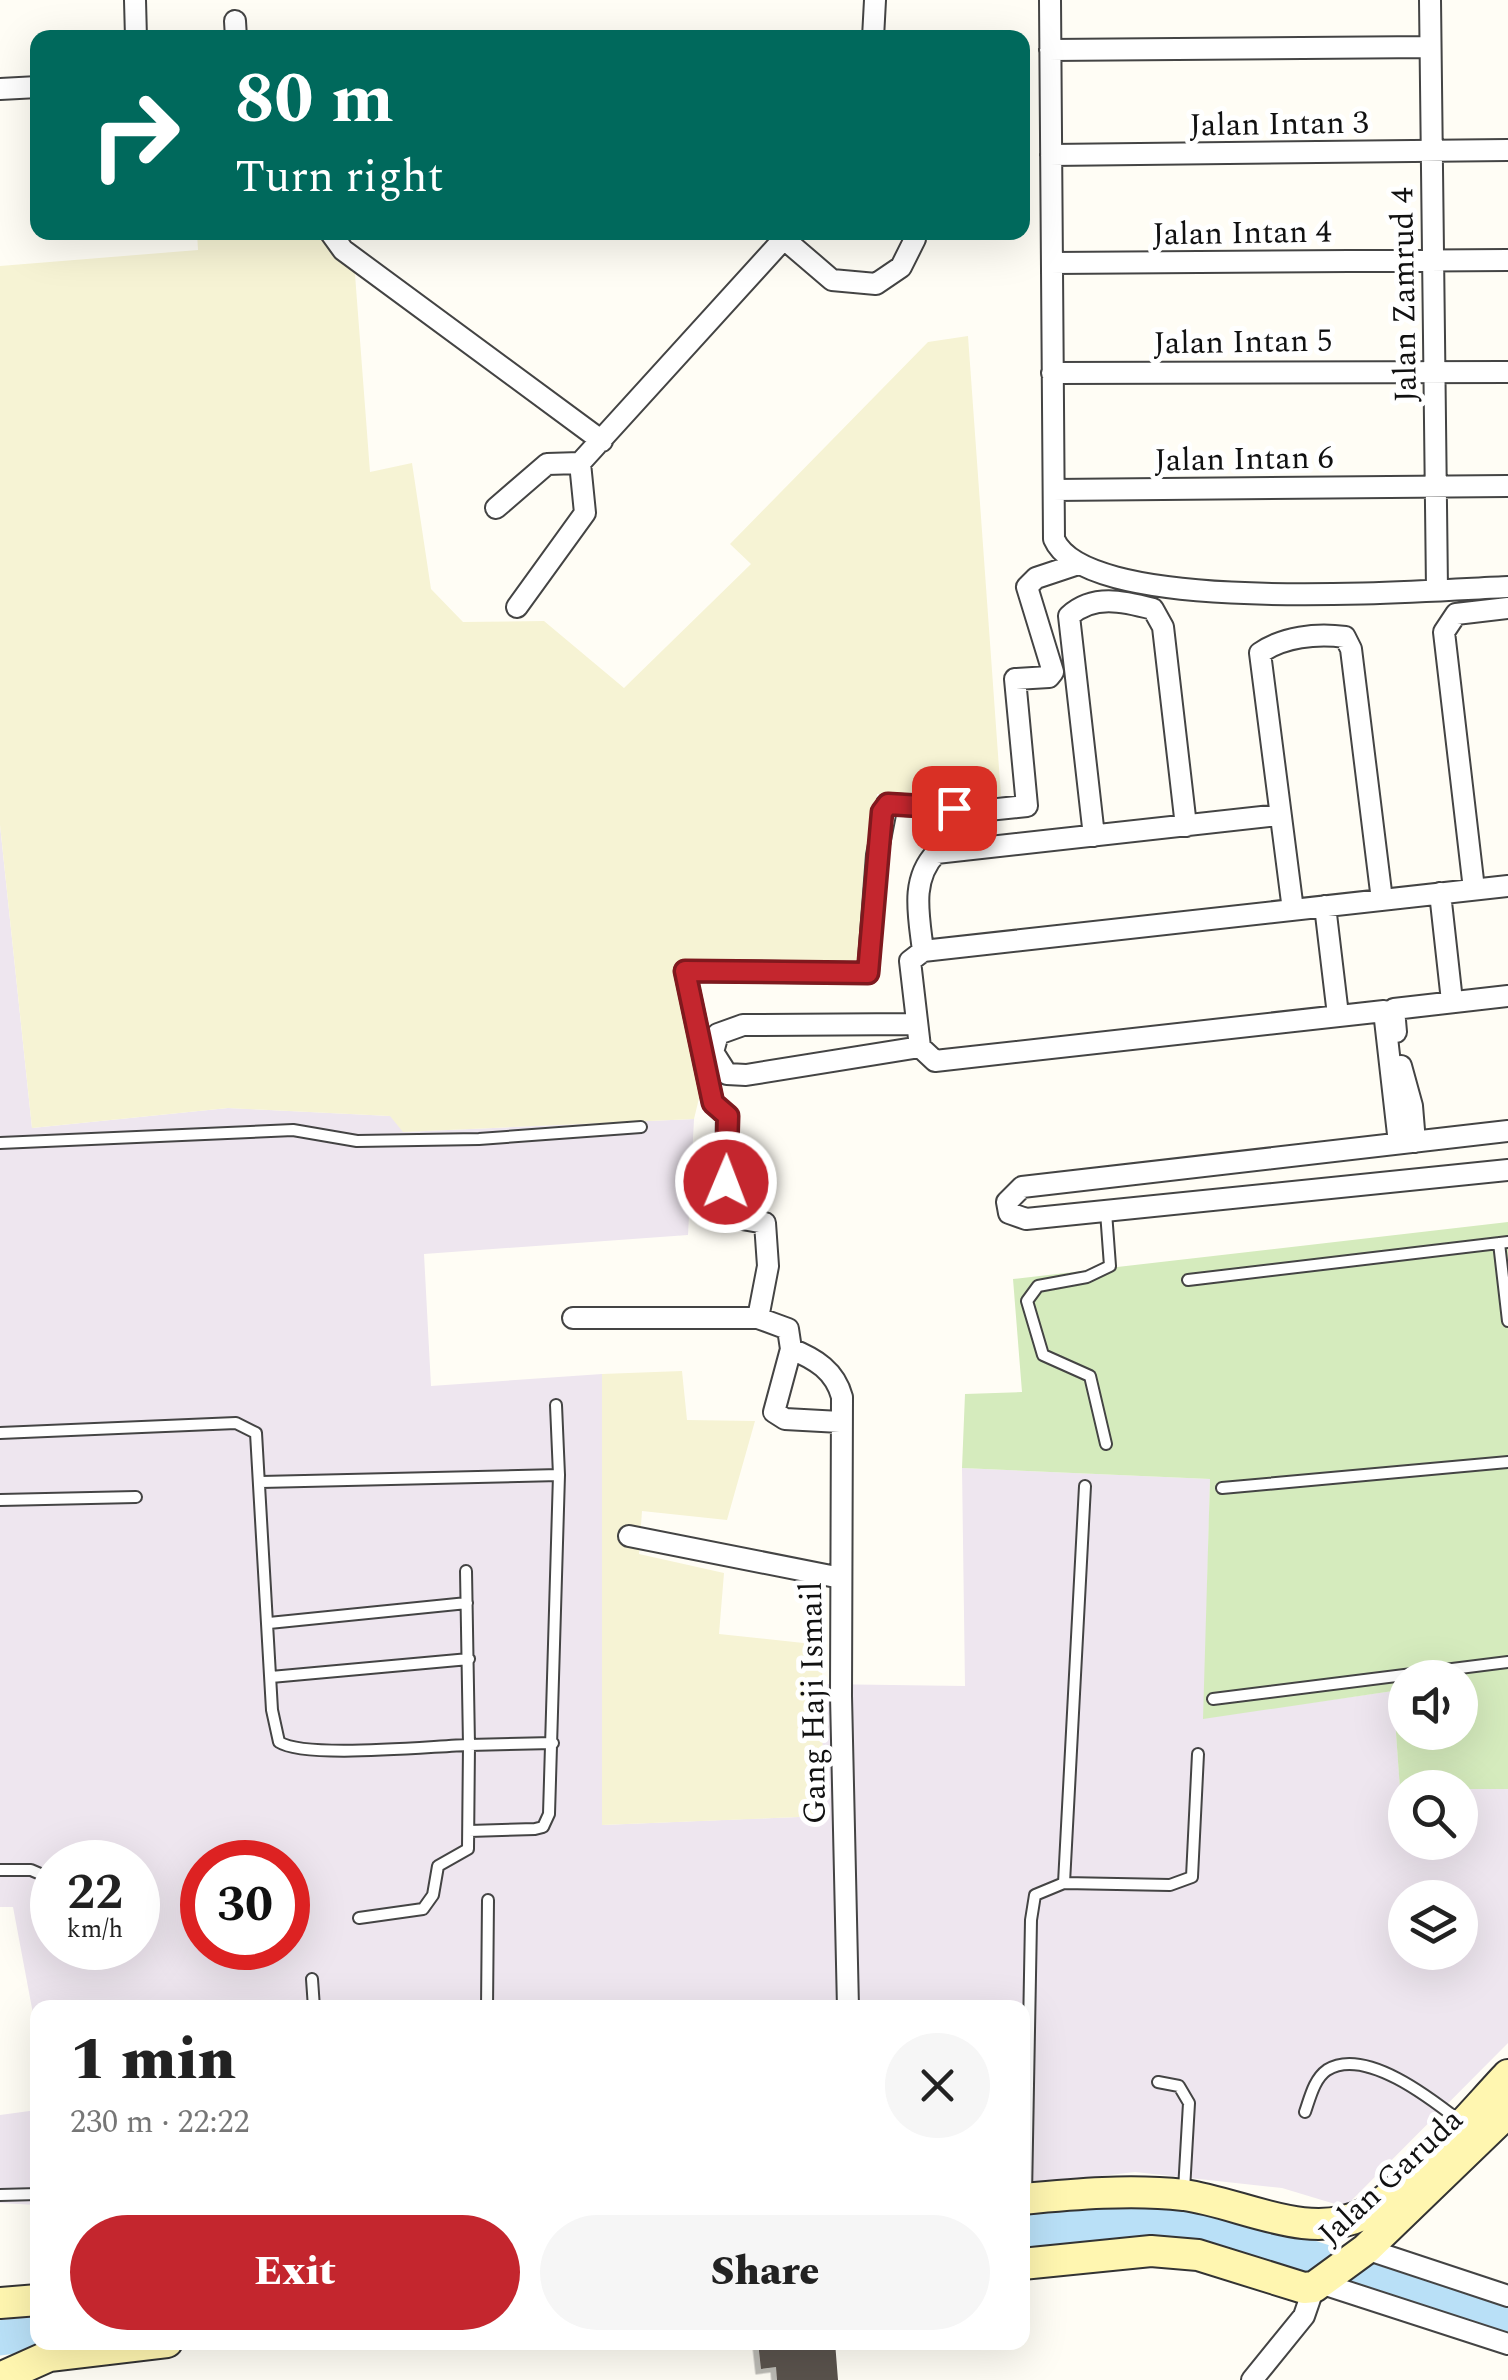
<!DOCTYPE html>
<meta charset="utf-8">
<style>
body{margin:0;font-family:Spectral,serif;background:#f6f6f6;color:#222;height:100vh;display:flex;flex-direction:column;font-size:38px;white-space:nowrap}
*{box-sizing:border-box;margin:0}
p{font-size:32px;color:#767676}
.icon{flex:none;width:55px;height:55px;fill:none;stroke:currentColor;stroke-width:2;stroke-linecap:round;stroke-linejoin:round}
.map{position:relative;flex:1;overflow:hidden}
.drawer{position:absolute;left:30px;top:2000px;width:1000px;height:350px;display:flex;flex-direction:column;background:#fff;border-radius:20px;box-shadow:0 10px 40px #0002}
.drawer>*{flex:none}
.guide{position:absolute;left:30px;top:30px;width:1000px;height:210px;border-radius:20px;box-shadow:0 10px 40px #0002;background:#00695c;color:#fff;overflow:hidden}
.fabs{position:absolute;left:1388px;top:1660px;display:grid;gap:20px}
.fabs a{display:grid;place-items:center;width:90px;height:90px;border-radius:50%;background:#fff;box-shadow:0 10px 40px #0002;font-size:50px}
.speed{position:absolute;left:30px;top:1840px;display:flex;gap:20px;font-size:50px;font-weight:700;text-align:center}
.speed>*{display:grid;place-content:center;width:130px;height:130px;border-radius:50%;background:#fff;box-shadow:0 10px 40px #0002;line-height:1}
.speed small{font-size:25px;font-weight:400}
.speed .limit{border:15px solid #d22;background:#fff;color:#111}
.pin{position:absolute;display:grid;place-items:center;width:85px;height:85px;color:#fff;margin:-42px;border-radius:20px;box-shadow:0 5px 15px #0006}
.me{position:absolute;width:110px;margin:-55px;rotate:1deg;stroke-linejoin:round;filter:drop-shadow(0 0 8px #0008)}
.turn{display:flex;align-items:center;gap:35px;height:210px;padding:0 40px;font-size:45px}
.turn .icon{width:130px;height:130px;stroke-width:2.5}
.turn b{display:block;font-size:70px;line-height:85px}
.round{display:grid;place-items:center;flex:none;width:105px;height:105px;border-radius:52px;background:#f6f6f6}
.head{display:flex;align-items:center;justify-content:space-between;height:170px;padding:0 40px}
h1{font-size:60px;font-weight:800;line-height:75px}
.primary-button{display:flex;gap:20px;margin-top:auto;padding:20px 40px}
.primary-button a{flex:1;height:115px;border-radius:60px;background:#c4262e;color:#fff;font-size:40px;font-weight:800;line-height:115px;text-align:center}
.primary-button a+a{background:#f6f6f6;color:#222}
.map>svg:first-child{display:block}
</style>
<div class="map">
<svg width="1508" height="2380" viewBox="0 0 1508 2380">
<defs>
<filter id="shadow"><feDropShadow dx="-5.5" dy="5.5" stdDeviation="0" flood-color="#0004"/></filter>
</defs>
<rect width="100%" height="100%" fill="#fffdf5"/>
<!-- industrial -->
<path fill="#eee6ef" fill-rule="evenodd" d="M0,825L32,1128L228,1108L391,1116L404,1132L694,1119L688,1235L424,1254L431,1386L602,1374V1825L822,1816L819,1684L965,1686L962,1468L1210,1479L1204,1718L1393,1691L1400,1788L1405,1789V1842H1460V1789H1508V2043L1345,2207L1282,2188L1135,2172L1023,2185L1022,2008H38L37,2035L13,1907H0ZM52,1862H138V1948H52ZM202,1862H288V1948H202ZM1405,1898H1460V1952H1405Z
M37,2110V2205L0,2203V2115Z"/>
<!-- farmland -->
<path fill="#f6f3d4" d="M197,233H325L353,248L370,472L412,463L431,589L463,622L544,621L624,688L751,564L730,544L928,342L968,336L1001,796L877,794L864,971L681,966L701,1090L694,1119L403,1132L390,1116L228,1108L32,1128L0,825V266L198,250Z
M682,1371L687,1420L755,1421L727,1520L642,1511L639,1554L724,1573L719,1634L822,1645L823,1816L602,1825V1374Z"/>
<!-- green -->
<path fill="#d5ebbd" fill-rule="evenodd" d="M1508,1222V1789H1400L1393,1691L1203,1719L1210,1479L962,1468L965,1394L1022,1392L1013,1279ZM1405,1678H1460V1732H1405Z"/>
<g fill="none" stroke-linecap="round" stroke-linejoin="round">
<!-- river -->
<path stroke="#b9e0f7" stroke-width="35" d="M1022,2232L1151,2218L1218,2228L1508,2321
M0,2338L38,2333"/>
</g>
<!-- building -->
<path fill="#5a524d" filter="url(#shadow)" d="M758,2342H835L838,2380H777L776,2367L761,2369Z"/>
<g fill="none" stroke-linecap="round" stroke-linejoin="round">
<defs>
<path id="service" d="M0,1143L293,1130L357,1141L479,1139L641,1127
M1499,1243L1508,1321
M1188,1280L1508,1242
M0,1433L236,1423L256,1433L272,1710L279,1742C305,1759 431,1746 469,1745L468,1849L438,1866L433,1895L423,1909L359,1918
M1106,1444L1090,1376L1043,1355L1027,1301L1038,1286L1087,1277L1110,1266L1106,1212
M261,1482L559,1475
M1222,1488L1508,1462
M0,1500L136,1497
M466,1571L469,1745L553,1743
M269,1623L467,1603
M271,1677L469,1659
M1213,1699L1508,1662
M469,1831L535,1829L543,1827L549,1814L559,1475L556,1405
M0,1870H31L52,1879
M1064,1883L1085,1486
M312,1979L314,2008
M487,2008L488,1900
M1158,2082L1179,2086L1189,2103L1184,2190
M1305,2112C1310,2098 1314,2079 1327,2070C1365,2046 1433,2100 1461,2122
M0,2195L38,2194
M1026,2196L1031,1920L1035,1895L1064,1883L1170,1885L1192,1877L1198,1754"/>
<path id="minor" d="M135,0L136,38
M1050,0L1054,539C1088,618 1428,590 1508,587
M1430,0L1437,589
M235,21L236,38
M873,38L875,0
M1050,50L1430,47
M0,89L38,87
M1051,155L1508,150
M330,232L343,250L602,441
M776,232L832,280L876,284L901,267L915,239L913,232
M1052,263L1508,260
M1052,373L1508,372
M1054,490L1508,486
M496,508L547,464L580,463L790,232
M517,607L585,513L580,463
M1094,836L1069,616C1093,594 1123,601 1153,609L1163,627L1186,826
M1474,889L1444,632L1456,614L1508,608
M1440,893L1452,1001
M1325,906L1338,1015
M1293,910L1260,653C1283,637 1316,633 1345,637L1351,649L1382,900
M923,951C919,916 910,880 936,853L1279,815
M915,1024L743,1025L718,1034L713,1052L727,1074L746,1075L920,1047
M1396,1032L1394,1009L1508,996
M1401,1066L1412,1106L1415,1142
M1508,1131L1022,1187L1007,1202L1009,1213L1026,1219L1508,1170
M1399,1143L1384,1011L935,1061L920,1047L910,961L923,951L1508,886
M573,1318H758L788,1329L791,1349L774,1412L785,1419L840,1422
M758,1318L768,1266L765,1223L725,1216L727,1116L713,1103L685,971L868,973L877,855L887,804L988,810L1027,806L1015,679L1049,677L1053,672L1027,587L1036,578L1078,564
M791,1349C816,1359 835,1371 842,1397L841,1696L848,2008
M629,1536L841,1578
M1366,2249L1508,2296
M1323,2284L1508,2344
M1252,2380L1304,2316L1314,2287"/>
<path id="secondary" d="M1022,2199C1075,2194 1131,2189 1184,2195C1242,2203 1308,2242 1364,2214C1403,2195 1475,2110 1508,2075
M1022,2264L1151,2251L1198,2255L1304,2288L1314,2287L1366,2249L1508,2112
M0,2303L38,2300
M0,2378L49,2356L167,2342"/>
</defs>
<!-- service casing -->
<use href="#service" stroke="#444" stroke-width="14"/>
<!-- minor casing -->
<use href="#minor" stroke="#444" stroke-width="24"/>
<!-- secondary casing -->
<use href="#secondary" stroke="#333" stroke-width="34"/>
<!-- service -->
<use href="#service" stroke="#fff" stroke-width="10"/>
<!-- minor -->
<use href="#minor" stroke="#fff" stroke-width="20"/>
<!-- secondary -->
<use href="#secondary" stroke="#fff6b0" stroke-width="30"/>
</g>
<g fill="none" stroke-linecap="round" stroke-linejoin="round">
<defs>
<path id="route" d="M726,1182L728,1116L713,1103L685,971L868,973L882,812L888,804L954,808"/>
</defs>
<!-- route casing -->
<use href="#route" stroke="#7f191e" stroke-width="25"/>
<!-- route -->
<use href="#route" stroke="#c4262e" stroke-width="18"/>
</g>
<g text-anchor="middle" stroke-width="10" stroke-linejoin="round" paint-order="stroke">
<!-- street labels -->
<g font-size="32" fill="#111" stroke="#fff">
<text transform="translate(1279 123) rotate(-1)" y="11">Jalan Intan 3</text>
<text transform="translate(1242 232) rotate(-1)" y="11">Jalan Intan 4</text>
<text transform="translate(1403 295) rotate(-91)" y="11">Jalan Zamrud 4</text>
<text transform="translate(1243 341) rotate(-1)" y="11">Jalan Intan 5</text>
<text transform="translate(1244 458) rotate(-1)" y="11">Jalan Intan 6</text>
<text transform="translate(812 1703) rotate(-91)" y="11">Gang Haji Ismail</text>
<text transform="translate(1390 2176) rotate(-43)" y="11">Jalan Garuda</text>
</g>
</g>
</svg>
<div class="fabs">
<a><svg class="icon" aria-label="sound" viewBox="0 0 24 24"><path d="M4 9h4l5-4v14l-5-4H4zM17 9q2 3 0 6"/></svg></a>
<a><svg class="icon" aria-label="search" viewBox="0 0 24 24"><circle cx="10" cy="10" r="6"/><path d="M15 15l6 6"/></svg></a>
<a><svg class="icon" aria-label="layers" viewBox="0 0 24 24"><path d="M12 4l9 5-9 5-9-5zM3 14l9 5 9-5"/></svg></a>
</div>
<div class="speed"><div>22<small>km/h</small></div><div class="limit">30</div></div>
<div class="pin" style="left:954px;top:808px;background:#d93025"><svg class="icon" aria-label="arrive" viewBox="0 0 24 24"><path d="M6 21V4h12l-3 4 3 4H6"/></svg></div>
<svg class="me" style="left:726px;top:1182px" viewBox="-20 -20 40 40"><circle r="17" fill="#c4262e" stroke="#fff" stroke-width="3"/><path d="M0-11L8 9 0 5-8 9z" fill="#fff"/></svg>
<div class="guide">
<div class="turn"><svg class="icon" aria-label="right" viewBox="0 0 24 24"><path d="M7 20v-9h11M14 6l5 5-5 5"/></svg><div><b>80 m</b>Turn right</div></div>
</div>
<section class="drawer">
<div class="head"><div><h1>1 min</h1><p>230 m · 22:22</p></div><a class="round"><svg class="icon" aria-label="close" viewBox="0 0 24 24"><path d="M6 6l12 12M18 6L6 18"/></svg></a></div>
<div class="primary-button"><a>Exit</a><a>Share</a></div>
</section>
</div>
